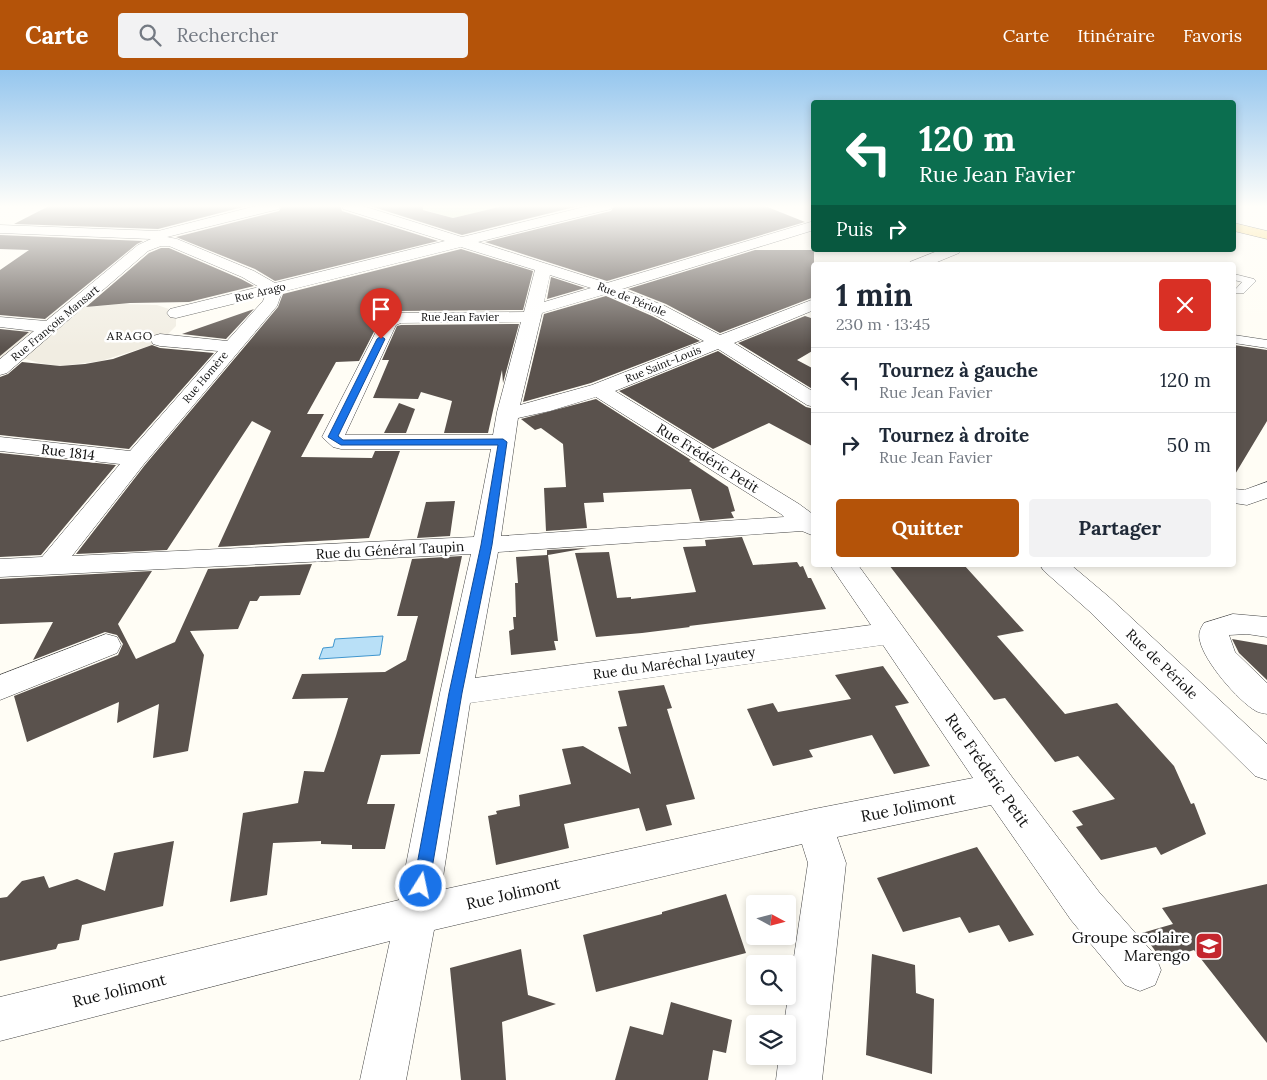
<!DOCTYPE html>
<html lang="fr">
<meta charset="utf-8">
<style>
body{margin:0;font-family:Lora,serif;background:#f2f2f3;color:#1f2937;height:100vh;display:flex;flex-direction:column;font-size:19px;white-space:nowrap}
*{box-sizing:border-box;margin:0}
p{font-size:16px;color:#747a83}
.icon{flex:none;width:28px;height:28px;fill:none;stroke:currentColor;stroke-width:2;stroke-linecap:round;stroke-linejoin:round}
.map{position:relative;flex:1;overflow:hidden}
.details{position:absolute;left:811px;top:192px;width:425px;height:305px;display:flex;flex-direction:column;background:#fff;border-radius:5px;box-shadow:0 2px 8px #0003}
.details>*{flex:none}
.top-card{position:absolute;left:811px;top:30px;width:425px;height:152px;border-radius:5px;box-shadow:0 2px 8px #0003;background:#0b6e4f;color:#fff;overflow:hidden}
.needle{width:32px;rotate:97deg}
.buttons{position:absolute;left:746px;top:825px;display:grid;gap:10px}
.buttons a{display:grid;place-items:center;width:50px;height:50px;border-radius:5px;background:#fff;box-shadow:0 2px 8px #0003;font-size:25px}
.pin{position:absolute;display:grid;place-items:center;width:42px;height:42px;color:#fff;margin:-51px -21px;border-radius:50% 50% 50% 0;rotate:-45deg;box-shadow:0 0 5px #0007}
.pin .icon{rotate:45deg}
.me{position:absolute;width:55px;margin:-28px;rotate:10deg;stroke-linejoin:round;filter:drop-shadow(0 0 4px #0008)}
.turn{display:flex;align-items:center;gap:18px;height:105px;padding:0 25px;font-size:22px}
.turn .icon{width:65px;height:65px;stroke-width:2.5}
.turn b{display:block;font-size:35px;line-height:42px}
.then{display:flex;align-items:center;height:48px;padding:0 25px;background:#0003;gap:10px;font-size:19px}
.round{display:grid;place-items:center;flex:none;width:52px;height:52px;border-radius:5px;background:#f2f2f3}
.overview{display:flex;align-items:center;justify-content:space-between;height:85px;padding:0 25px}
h1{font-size:30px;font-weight:800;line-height:38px}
.cta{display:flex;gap:10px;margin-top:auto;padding:10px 25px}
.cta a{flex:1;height:58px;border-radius:5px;background:#b45309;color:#fff;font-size:20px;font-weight:800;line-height:58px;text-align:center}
.cta a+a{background:#f2f2f3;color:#1f2937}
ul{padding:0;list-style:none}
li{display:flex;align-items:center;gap:15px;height:65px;padding:0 25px;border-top:1px solid #e0e1e3}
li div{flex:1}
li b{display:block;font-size:19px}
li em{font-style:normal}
header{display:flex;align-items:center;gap:30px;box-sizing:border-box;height:70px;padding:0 25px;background:#b45309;color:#fff}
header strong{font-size:24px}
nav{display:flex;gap:28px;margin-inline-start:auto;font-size:18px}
.search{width:350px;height:45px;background:#f2f2f3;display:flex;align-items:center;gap:12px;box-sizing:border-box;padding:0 18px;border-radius:5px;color:#747a83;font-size:19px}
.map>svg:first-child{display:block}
</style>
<header>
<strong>Carte</strong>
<div class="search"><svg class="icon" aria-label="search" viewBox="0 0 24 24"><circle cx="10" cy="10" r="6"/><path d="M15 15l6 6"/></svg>Rechercher</div>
<nav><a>Carte</a><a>Itinéraire</a><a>Favoris</a></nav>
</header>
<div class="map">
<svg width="1267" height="1010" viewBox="0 0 1267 1010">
<rect width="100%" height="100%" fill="#fffdf5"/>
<!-- green -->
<path fill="#d5ebbd" d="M412,136H503L453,148Z"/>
<!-- plaza -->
<path fill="#f1ede2" d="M121,234L157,235L172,240L176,243V256L168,264L152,275L101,291L60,296L39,293L26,289L0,288V284L63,236L89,237Z"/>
<!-- water -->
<path fill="#b9e0f7" stroke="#3f96cf" d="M383,566L380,585L319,589L323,578L333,577L335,569Z"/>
<!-- building -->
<path fill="#5a524d" d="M49,136H247L158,159L14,154Z
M282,136H340L342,141L438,171L275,211L255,199L176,167L279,141Z
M370,136H423V140L453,148L503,136H579L462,165Z
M614,136H765L805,152L607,211L485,172L611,141Z
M0,165L143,171L137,174L45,249L0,245V200L29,180L0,179Z
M161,178H169L241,209L254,216L189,232L130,233L86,237L149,183Z
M461,179L533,201L523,240L398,241L382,246L359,291L336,292L307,344H324L301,387L372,388L375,381H400L369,468L218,477L271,361L252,351L167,480L76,484L145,395L278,237L283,224Z
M755,180H814V227L720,263L666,234L628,219Z
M551,207L585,218L547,229Z
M606,226L652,246L700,271L591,313L523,332L544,244Z
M254,239L226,269L182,264Z
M805,246L814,249V280L797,290L814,299V320L738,273Z
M519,254L503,313L502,300L488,363H444L452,331L421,322L418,329L373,328L389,290H382L397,256L401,255Z
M0,259L29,262L0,286Z
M152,275L160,278L214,283L129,379L0,365V307L8,304L22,292L60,296L85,294L113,289Z
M1234,275L1267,280V351L1234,406Z
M718,281L806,337L814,339V377L769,353L713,379L619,321Z
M596,329L691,390L689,391L728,417L735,441L731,442L734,448L700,451L691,419L603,423L604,432L584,433L587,458L546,461L544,418L566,417L563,374L541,358L535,360L521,349Z
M399,333L415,339L406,363H384Z
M0,383L116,395L41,485L0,487Z
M455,431L450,466L417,468L426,432Z
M742,467L753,495L797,492L800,497L803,496L808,508H811L826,539L689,556L690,557L642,563L596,567L575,483L609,482L617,528L631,527V529L696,522L683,477L706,476L705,470Z
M587,478L548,485L558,571H554L556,580L511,585L509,561L514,559L513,547H516L515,513H518L516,487L547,485V480Z
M462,486L420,684L381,685L367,734H395L385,779H352V775L321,774V771L273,773L267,825L230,832L243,743L298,733L304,701L324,702L336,666L348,628L292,629L302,604L385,602L406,590L418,546H397L412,489Z
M312,494L300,525L260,526L257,531H250L238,559L190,561L204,585L188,681L153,688L159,634L117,653L119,632L27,672L14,626L118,585L123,574L117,565L105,562L33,590L53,552L0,554V509L152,501L118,554L136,589L175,572L208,499Z
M889,495H964L1024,561L997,566L1065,644L1117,633L1174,696L1191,734L1194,733L1206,764L1161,785L1156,777L1101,790L1076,757L1083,755L1072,741L1115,729L1078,686L1055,692L1005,628L994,630Z
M1232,569L1267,575V610L1239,583Z
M883,596L909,633L895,636L930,696L894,704L872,665L809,680L813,687L773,696L747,639L773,633L778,642L851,629L835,605Z
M664,615L672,638L667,639L695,729L666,735L672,755L646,761L639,738L564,754L569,778L496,795L488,746L497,744L496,741L520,736L519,725L571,714L562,679L583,676L631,704L618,657L627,656L618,621Z
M174,771L163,836L82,855L79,870L58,874L56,879L0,891V828L7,827L22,811L44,806L49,818L77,809L105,821L114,783Z
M977,777L1034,865L1009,872L999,855L969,863L960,847L903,862L877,808Z
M1267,814V973L1194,880L1162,890L1142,863L1173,854L1162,838Z
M726,824L746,883L596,922L583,865L662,844V842Z
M521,879L528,925L556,934L502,952L506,1010H461L450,898Z
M872,884L915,895L916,923L934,929L932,1004L866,985Z
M671,932L732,950L726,983L713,980L708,1010H615L630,956L663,965Z"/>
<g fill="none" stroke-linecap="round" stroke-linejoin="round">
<defs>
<path id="lane" d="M1234,204L1254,209L1256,211L1244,223H1236L1234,221L1242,212L1234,210Z
M1234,265L1267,270V278L1234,273Z"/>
<path id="street" d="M256,136H280L279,139L167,167L177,169L254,201L275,213L445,171L343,139L342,136H363L462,167L588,136H612L611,139L478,172L607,213L814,151V160L622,219L665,236L720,265L814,229V240L734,273L814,322V337L807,335L718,279L615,321L799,434L814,445V466L802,461L498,482L475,608L871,555L830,495H858L1012,707L1099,822L1155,885L1161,900L1155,915L1140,921L1125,915L1071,850L991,735L837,767L846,793L822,1010H776L779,986H788V954H784L808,793L802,774L434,860L406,1010H360L390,871L0,971V927L399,830L440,623L471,484L0,507V489L42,487L120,394L0,381V367L130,381L218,281L160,276L153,274L151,270L153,266L160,264L227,271L263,231L265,226L176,248L170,247L167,243L170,239L259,217L242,207L169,176H161L148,181L7,303L0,305V289L34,261L0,257V247L46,251L138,175L151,169L0,163V155L158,161ZM461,177L535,200L524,242L398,243L383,248L322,367L333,377L341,379H491L474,467L72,486L144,394L277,236L282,222ZM550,205L591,218L544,232ZM606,224L653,244L704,271L592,315L520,335L542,243ZM521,252L497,342L493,365H345L396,255L401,253ZM596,327L781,444L784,447L501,466L518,348L550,341ZM883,575L973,708L814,739L441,820L470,633Z
M940,180H962L959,183L930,195H908L910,192Z
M1267,412V428L1247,435L1234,433V419L1244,420Z
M1040,495H1071L1109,527L1267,674V710L1255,706L1089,541L1044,501Z
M1233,544L1267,547V567L1247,564L1229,565L1235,582L1267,613V644C1264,643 1259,643 1256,641C1238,631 1204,591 1200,571C1198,564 1200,559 1204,553Z
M106,564L117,567L121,575L117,583L0,630V605Z"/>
<path id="primary" d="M1234,153L1267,161V169L1234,161Z"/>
</defs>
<!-- lane casing -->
<use href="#lane" stroke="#444" stroke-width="1"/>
<!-- street casing -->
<use href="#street" stroke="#444" stroke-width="1"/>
<!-- primary casing -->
<use href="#primary" stroke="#222" stroke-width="1"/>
<!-- lane -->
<use href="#lane" fill="#fff" fill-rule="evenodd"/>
<!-- street -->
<use href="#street" fill="#fff" fill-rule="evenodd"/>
<!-- primary -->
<use href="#primary" fill="#f9d66b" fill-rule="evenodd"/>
</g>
<!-- sky -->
<linearGradient id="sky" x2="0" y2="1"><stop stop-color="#95c6ee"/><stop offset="0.49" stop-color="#fffefa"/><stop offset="1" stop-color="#fffefa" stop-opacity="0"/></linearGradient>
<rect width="1267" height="278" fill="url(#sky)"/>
<!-- route -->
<path fill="#1a73e8" stroke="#114b97" d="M381,266L385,269L338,366L343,370L503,369L507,372L492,475L462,623L429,816L427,822L421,824L415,822L413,816L449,623L481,475L498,375H341L328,367L377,269Z"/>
<!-- icons -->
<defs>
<symbol id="school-square" viewBox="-11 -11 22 22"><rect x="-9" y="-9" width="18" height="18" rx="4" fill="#c4262e" stroke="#fff"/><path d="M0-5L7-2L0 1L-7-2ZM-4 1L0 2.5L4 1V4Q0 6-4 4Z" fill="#fff"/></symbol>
</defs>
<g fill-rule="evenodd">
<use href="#school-square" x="1193" y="860" width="32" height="32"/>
</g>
<g text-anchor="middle" stroke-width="5" stroke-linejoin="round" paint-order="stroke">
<!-- far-street labels -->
<g font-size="11" fill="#111" stroke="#fff">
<text transform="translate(260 222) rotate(-14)" y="4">Rue Arago</text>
<text transform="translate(632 229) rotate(22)" y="4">Rue de Périole</text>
<text x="460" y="251">Rue Jean Favier</text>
<text transform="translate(55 253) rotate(-40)" y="4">Rue François Mansart</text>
<text transform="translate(663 294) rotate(-22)" y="4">Rue Saint-Louis</text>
<text transform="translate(205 307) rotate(-50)" y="4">Rue Homère</text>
</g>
<!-- far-neighbourhood labels -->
<g font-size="12" letter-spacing="1" fill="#111" stroke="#fff">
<text x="130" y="270">ARAGO</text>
</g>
<!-- street labels -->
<g font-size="14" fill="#111" stroke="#fff">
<text transform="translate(68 382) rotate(7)" y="5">Rue 1814</text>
<text transform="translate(708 388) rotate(32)" y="5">Rue Frédéric Petit</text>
<text transform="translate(390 480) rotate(-3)" y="5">Rue du Général Taupin</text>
<text transform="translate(674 593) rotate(-8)" y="5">Rue du Maréchal Lyautey</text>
<text transform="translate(1162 594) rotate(44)" y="5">Rue de Périole</text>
</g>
<!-- near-street labels -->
<g font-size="16" fill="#111" stroke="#fff">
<text transform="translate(988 700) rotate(55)" y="6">Rue Frédéric Petit</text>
<text transform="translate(908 737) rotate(-11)" y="6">Rue Jolimont</text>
<text transform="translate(513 823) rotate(-13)" y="6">Rue Jolimont</text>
<text transform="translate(119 920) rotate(-14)" y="6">Rue Jolimont</text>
</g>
<!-- near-poi labels -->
<g font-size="16" fill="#111" stroke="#fff" text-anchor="end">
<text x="1190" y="873">Groupe scolaire<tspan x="1190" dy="18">Marengo</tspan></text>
</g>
</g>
</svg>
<div class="buttons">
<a><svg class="needle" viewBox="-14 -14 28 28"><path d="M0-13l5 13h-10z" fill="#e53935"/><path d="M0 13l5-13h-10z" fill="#747a83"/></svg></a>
<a><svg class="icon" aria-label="search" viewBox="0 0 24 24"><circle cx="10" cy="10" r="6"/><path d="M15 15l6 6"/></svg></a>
<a><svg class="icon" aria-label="layers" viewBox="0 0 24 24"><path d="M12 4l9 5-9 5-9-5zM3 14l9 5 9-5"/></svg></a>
</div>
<div class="pin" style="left:381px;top:269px;background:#d93025"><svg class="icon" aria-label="arrive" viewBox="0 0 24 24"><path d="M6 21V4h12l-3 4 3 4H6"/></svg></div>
<svg class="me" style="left:421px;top:816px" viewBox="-20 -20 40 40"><circle r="17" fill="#1a73e8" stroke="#fff" stroke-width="3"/><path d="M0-11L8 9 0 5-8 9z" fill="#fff"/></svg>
<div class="top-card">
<div class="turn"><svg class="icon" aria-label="left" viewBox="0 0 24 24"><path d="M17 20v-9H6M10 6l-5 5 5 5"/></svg><div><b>120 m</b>Rue Jean Favier</div></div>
<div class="then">Puis<svg class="icon" aria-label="right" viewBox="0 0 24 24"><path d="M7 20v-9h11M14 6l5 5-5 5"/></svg></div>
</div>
<section class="details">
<div class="overview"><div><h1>1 min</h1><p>230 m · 13:45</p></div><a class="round" style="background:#d93025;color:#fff"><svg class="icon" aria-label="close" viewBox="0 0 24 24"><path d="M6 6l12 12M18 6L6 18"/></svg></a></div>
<ul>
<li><svg class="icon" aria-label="left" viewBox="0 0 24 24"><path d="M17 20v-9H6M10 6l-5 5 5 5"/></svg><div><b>Tournez à gauche</b><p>Rue Jean Favier</p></div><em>120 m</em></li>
<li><svg class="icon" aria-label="right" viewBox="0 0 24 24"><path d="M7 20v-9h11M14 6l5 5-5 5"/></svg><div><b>Tournez à droite</b><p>Rue Jean Favier</p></div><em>50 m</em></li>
</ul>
<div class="cta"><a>Quitter</a><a>Partager</a></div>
</section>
</div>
